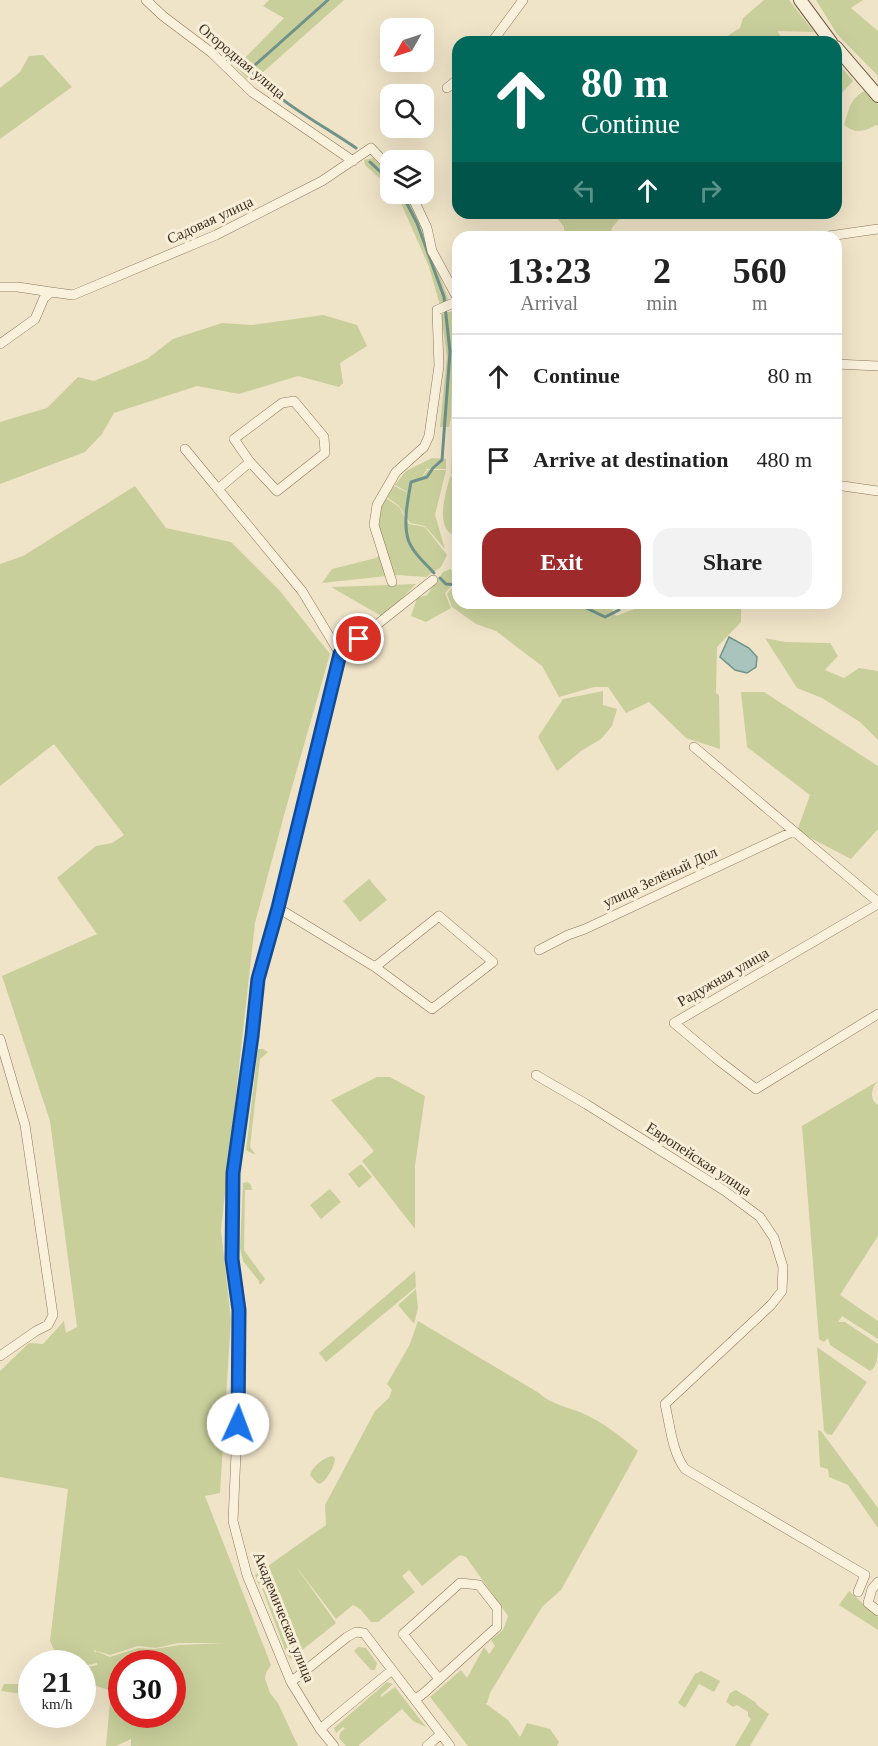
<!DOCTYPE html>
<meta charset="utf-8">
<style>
body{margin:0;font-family:Georgia,serif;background:#f2f2f2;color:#222;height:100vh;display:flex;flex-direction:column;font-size:22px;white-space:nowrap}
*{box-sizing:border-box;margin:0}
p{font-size:20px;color:#767676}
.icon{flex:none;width:33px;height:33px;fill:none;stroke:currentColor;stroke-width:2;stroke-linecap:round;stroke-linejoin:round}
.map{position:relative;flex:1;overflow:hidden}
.sheet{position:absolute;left:452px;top:231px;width:390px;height:378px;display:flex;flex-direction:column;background:#fff;border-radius:18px;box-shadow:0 6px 24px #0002}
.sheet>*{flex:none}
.guide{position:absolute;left:452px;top:36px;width:390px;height:183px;border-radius:18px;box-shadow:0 6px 24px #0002;background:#00695c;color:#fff;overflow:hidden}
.needle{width:39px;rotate:231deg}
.buttons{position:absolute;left:380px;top:18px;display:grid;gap:12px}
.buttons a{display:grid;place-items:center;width:54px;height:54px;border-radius:12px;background:#fff;box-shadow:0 6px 24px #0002;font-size:30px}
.speed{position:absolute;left:18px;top:1650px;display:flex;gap:12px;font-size:30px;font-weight:700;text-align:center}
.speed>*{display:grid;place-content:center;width:78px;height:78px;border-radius:50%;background:#fff;box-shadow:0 6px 24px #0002;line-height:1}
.speed small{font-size:15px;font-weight:400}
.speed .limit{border:9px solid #d22;background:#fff;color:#111}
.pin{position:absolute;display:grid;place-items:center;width:51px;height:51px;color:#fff;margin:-26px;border:3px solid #fff;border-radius:50%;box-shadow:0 2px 6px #0007}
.me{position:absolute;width:66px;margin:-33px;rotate:2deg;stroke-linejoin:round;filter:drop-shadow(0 0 4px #0008)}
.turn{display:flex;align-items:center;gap:21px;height:126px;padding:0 30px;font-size:27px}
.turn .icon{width:78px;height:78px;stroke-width:2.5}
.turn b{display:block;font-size:42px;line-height:51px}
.lanes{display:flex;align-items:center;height:57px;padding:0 30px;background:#0003;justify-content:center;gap:30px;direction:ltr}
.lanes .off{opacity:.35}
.eta{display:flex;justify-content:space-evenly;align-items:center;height:102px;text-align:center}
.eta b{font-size:36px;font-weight:800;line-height:42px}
.cta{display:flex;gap:12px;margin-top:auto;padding:12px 30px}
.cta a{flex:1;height:69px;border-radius:18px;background:#9e2a2b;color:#fff;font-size:24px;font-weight:800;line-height:69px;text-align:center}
.cta a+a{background:#f2f2f2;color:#222}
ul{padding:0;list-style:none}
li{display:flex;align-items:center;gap:18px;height:84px;padding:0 30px;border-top:2px solid #e0e0e0}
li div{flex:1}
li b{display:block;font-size:22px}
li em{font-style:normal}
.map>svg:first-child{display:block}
</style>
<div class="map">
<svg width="878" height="1746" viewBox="0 0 878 1746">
<rect width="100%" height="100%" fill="#f0e4c8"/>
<!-- green -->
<path fill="#c9cf9b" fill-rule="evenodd" d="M269,0H344L251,83L236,67L284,18L263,6Z
M764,0H789L814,32L777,31L785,42H718L740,28L743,18Z
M816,0H863L851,8L878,31V76L837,34Z
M43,55L72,87L0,139V88L20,72L29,56Z
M836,61L853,81L839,96L836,97Z
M866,90L878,104V126L876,125C864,132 855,134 844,125C850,108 849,99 866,90Z
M373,158L390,175V188L365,165L364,160Z
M397,194H406L416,211L426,236L449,302L440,305L429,267Z
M553,213H624L612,228L610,237H564V227Z
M453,311L454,332L451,418L449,427H440L447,357L441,314Z
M323,315L357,325L367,346L340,363L343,383L339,387L298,376L239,394L197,386L114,413L102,434L85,452L0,484V422L47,408L78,377L94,381L147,359L173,339L222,323L252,325Z
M456,436L458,437L457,477L451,475L452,439Z
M432,458L446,459V469H427L421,479L428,470H446L435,515L445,549L425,526L410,523L399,506L387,497L394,486L413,495L395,485L406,471Z
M450,476L457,478V537C433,529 446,494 450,476Z
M135,486L166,528L231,542L280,591L330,654L286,808L255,923L221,1230L231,1319L220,1493L205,1496L271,1665L266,1673L265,1679L270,1693L278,1703L298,1746H131V1739L116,1746H106L111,1691L91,1684L83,1697V1668L97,1665V1663L83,1666L82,1664L55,1663L56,1654L50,1641L68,1489L0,1477V1371L29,1343L43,1344L64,1321L66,1333L77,1327L50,1121L2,976L97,934L57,878L96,846L112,843L124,835L54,744L0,786V564L23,556ZM178,1643H225L179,1645L154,1649L138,1648L110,1657L96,1651L95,1653L94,1650L110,1655L138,1646L156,1648ZM122,1664H172V1714H122Z
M386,498L399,507L409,524L425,527L447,555L441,567L426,577L396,575L322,583L332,569L376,558L385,549C378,529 373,517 386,498Z
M451,569L456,581L445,593L451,608L426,622L411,616L417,598L427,595L443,572Z
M457,582L458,603H609L616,616L645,605L646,603H741V622L717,647L716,693L719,695L720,749L686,738L649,702L626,713L608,687H594L559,697L542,666L496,631L476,624L452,607L447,594Z
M416,584L383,617L331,587Z
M765,638L785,642L830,643L838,656L825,670L844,678L859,668L878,671V740L860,722L822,698L797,688Z
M603,691V705L617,709L612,726L601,739L581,751L557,771L538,737L563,699Z
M741,692H764L878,766V829L851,859L797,831L810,795L747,747Z
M369,879L387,900L360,922L343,901Z
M258,1049H263L268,1052L260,1059L250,1147L255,1154H253L246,1150Z
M377,1077H390L425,1096L415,1166V1229L362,1161L374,1151L331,1100Z
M878,1081C871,1088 869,1099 878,1105V1236L840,1295L878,1321V1339L842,1316L838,1322H845L878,1344C878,1354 878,1367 870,1371L830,1345L828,1338L824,1342L819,1339L802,1126Z
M361,1164L372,1177L359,1188L348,1174Z
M247,1182L251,1185L252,1190H245L244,1250L265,1279L261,1284H259V1281L243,1261L240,1248L243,1183Z
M330,1189L341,1202L321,1219L310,1205Z
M415,1271L416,1287L326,1362L319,1353Z
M416,1289L418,1308L414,1324L398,1305Z
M418,1321L539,1393C550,1404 568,1407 582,1413C603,1422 622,1437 638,1451L561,1590L542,1607L490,1693L487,1703H485L508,1720L520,1737L527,1723L550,1729L559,1742L557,1746H468L430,1697L461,1670L467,1678L484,1647L489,1654L495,1646L491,1640L503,1630L508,1616L466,1557L460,1555L422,1586L409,1570L402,1576L415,1592L378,1622H371L360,1609L353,1605L336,1619L295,1565L336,1623L291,1659L287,1655L262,1588L274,1579L260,1588L255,1575L326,1525L325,1505L375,1411L389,1398L392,1390L387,1384L410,1344Z
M817,1347L867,1382L832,1435L827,1434L824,1431Z
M818,1430L821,1431L878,1508V1528L848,1485L829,1477L828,1469L820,1467Z
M332,1456L335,1458C335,1466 327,1480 320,1484L317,1483L310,1475C312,1467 323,1458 332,1456Z
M849,1591L878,1617V1630L839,1605Z
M358,1647L366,1648L377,1663L375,1670H371L354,1651Z
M701,1671L720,1681L714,1692L699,1684L685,1708L678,1703L695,1674Z
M387,1682L393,1684L381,1695V1697L395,1687L426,1727L413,1721L402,1709L359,1745V1746H346L339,1738L340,1733L345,1728L343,1727L336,1733L334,1728Z
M4,1684H31V1695L1,1691Z
M736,1690L755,1702L757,1705L769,1714L750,1746H735L751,1719L748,1716V1712L737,1705L733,1707L726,1702L730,1693Z"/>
<!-- water -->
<path fill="#a9c4bc" stroke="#6f938a" stroke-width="1.5" d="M729,637L749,648L757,657L756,667L747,673L735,670L720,657Z"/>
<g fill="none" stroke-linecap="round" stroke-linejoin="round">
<!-- stream -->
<path stroke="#6f938a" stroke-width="3" d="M328,0L254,66L252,72C281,104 321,124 356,148
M370,162L390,181
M402,194L417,223L444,297L450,352L442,460L433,468L427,477L411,482C408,499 403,522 408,539C412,552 425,563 434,573
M440,578L446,584L458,585
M576,603L605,617L619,610"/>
<defs>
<path id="street" d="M146,0L163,16L212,53L252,92L353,161
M492,42L523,0
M447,88L458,79
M411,194L427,228L432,251L458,299
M822,237L878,229
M0,287H18L51,292
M0,344L35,319L44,298L51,292L73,295L216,235L322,181L371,148L390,168
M836,364L878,366
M185,449L302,591L340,654
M836,485L878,491
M218,489L250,462L234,439L282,403L294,401L324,437L325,453L277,491L250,462
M392,582L374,525L377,505L396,472L424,447L429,436L439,366L437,310L458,301
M694,747L878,902
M878,904L674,1023L718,1060L756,1089L878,1014
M278,908L340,654L433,580
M539,950L568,935L585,929L794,831
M0,1039L25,1125L53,1315L48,1325L36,1331L0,1356
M536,1075L586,1104L725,1191L760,1217L774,1238L783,1267L782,1291L771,1305L665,1404C670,1425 672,1452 685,1469L865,1575L858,1592
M878,1582L872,1589L868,1603L878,1611
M291,1682L347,1637L356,1632L364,1633L450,1746
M415,1700L425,1692L497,1627V1608L479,1585L460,1583L403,1634L439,1679
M320,1729L392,1670
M334,1746L320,1729L291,1682L247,1575L233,1521L239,1386V1310L232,1259L233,1173L252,1036L258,979L278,908L375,967L432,1009L493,962L439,916L375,967
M427,1746L441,1734"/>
<path id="secondary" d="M800,0L831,42
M836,47L878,96"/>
</defs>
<!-- street casing -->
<use href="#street" stroke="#8d765c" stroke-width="10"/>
<!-- secondary casing -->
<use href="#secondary" stroke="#6f573f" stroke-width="14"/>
<!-- street -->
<use href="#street" stroke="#faf1dc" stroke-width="9"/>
<!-- secondary -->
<use href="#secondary" stroke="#faf1dc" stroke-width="12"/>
</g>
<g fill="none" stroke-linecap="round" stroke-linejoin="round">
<defs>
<path id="route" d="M238,1424L239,1310L232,1259L233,1173L252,1036L258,979L278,908L340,654L359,639"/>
</defs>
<!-- route casing -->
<use href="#route" stroke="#114b97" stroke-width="15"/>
<!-- route -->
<use href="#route" stroke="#1a73e8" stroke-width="10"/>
</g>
<g text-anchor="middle" stroke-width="6" stroke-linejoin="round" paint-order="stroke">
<!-- street labels -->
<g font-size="15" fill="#3d2e20" stroke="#f7eed8">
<text transform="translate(242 61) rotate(40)" y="5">Огородная улица</text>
<text transform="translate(210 220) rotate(-25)" y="5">Садовая улица</text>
<text transform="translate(660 877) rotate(-25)" y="5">улица Зелёный Дол</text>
<text transform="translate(723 977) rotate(-30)" y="5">Радужная улица</text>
<text transform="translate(699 1159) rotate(33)" y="5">Европейская улица</text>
<text transform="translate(284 1617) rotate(68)" y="5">Академическая улица</text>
</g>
</g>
</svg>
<div class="buttons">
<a><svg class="needle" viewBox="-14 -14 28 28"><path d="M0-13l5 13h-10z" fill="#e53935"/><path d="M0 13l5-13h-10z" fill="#767676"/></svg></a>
<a><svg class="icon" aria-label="search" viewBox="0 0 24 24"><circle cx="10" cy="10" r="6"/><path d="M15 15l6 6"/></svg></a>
<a><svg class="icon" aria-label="layers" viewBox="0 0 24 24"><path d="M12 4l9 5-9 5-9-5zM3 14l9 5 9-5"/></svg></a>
</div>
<div class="speed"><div>21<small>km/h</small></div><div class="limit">30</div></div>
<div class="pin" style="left:359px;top:639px;background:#d93025"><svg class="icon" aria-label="arrive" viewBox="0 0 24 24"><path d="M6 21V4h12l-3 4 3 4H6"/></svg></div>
<svg class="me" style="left:238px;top:1424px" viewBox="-20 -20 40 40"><circle r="19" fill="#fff"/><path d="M0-13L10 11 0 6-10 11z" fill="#1a73e8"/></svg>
<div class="guide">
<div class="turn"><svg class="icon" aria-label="ahead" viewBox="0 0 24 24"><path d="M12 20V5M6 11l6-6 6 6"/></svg><div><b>80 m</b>Continue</div></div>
<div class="lanes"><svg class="icon off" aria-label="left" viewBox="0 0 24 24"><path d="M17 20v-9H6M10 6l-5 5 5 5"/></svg><svg class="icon" aria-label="ahead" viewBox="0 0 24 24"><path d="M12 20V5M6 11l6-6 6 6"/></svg><svg class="icon off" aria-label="right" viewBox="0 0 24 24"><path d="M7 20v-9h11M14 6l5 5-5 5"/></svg></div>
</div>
<section class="sheet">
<div class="eta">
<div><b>13:23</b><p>Arrival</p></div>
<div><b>2</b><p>min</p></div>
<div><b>560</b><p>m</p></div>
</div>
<ul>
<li><svg class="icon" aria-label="ahead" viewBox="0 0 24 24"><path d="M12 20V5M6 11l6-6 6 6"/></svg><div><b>Continue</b></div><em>80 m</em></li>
<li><svg class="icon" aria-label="arrive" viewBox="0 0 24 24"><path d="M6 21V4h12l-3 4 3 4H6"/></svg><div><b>Arrive at destination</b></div><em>480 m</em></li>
</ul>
<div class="cta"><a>Exit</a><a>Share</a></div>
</section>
</div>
